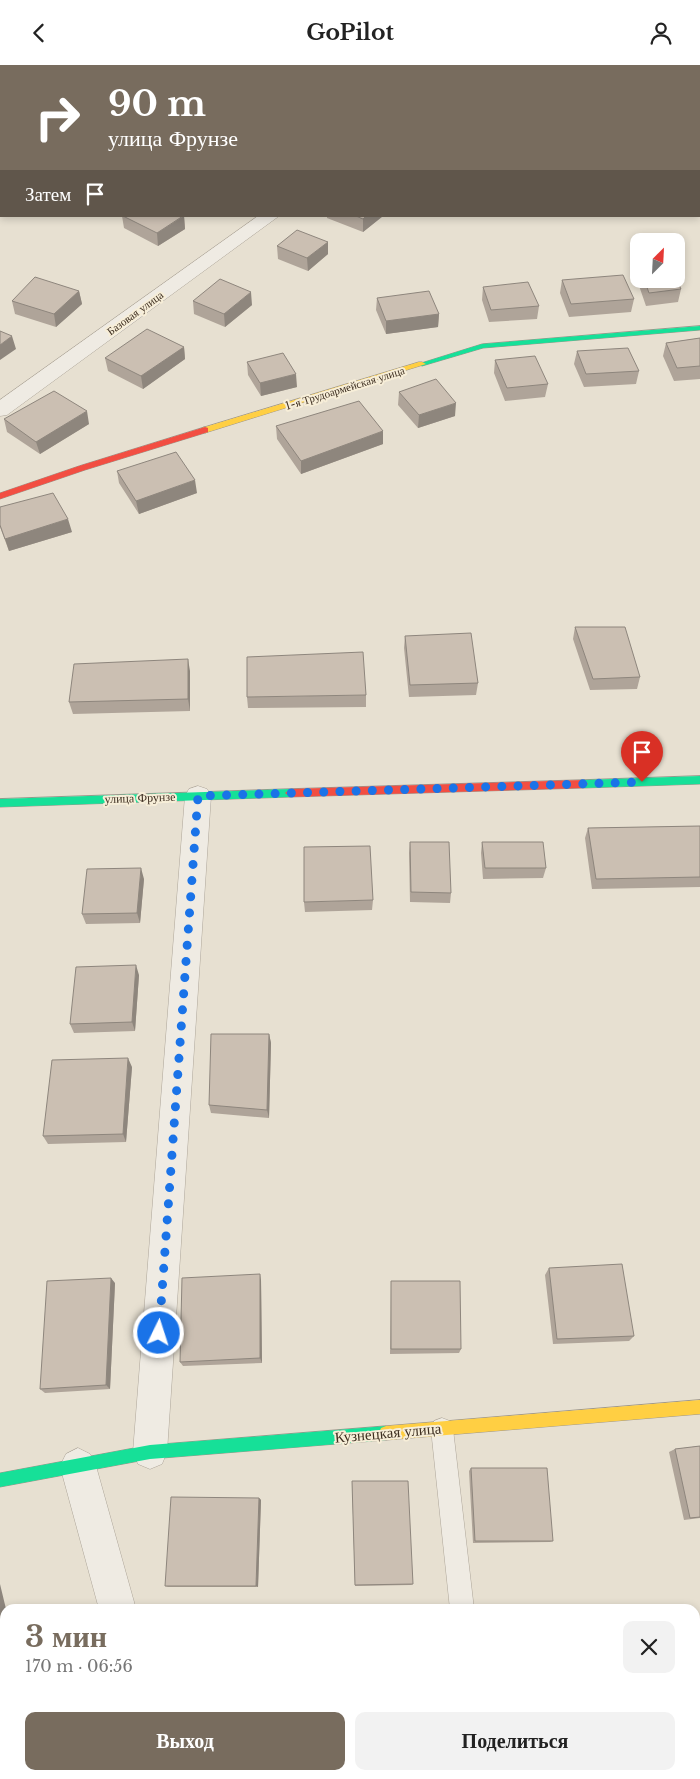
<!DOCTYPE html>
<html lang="ru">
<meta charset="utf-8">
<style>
body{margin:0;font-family:"Libre Baskerville",serif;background:#f2f2f2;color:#222;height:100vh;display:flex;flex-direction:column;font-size:19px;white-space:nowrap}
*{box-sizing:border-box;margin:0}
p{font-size:16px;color:#767676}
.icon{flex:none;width:28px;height:28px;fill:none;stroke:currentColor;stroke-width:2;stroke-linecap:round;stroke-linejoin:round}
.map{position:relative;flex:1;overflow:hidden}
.drawer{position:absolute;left:0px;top:1539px;width:700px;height:176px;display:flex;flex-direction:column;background:#fff;border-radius:15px 15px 0 0;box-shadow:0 2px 8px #0003}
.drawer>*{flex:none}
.guide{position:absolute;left:0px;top:0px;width:700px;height:152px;box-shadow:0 2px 8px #0003;background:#786c5e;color:#fff;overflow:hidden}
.needle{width:32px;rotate:24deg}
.buttons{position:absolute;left:630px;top:168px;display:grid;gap:10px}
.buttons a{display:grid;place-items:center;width:55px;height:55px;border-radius:10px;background:#fff;box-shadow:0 2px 8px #0003;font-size:25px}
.pin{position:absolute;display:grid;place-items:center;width:42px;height:42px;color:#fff;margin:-51px -21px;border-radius:50% 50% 50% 0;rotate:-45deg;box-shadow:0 0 5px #0007}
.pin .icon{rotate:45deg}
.me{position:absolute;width:55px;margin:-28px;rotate:4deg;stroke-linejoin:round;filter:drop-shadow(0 0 4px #0008)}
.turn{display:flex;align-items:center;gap:18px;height:105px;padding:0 25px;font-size:22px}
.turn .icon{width:65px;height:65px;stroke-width:2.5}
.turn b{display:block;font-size:35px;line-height:42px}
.then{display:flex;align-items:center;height:48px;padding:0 25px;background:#0003;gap:10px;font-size:19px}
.round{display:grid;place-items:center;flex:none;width:52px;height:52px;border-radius:10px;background:#f2f2f2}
.headline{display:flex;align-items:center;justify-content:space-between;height:85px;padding:0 25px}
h1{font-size:30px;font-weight:700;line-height:38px;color:#786c5e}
.action{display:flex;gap:10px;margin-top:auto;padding:10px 25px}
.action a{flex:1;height:58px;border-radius:10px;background:#786c5e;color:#fff;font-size:20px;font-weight:700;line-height:58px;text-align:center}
.action a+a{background:#f2f2f2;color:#222}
header{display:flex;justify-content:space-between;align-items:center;height:65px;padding:0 25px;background:#fff;font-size:22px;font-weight:700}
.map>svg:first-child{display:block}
</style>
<header><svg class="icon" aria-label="back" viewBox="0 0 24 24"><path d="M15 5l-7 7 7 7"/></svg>GoPilot<svg class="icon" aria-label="person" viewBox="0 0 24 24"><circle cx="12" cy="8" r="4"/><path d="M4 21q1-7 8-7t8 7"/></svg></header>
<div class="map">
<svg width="700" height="1714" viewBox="0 0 700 1714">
<rect width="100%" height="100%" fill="#e7e0d1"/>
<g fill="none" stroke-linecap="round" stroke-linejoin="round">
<defs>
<path id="lane" d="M442,1353L450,1356L453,1364L474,1544H450L431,1364L434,1356Z
M468,1710H494L495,1714H469Z"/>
<path id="street" d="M515,0H533L534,1H516Z
M0,50H1V60H0Z
M258,151H279L7,350L0,351V335Z
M198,721L207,724L211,731L167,1387L162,1399L150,1404L138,1399L133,1387L185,731L189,724Z
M78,1383L90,1389L96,1401L136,1544H99L60,1401L66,1389Z
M146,1710H186L187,1714H147Z"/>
<path id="fast" d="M700,261V265L483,283L422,301L418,299L482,279Z
M700,711V719L583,723L578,719L583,715Z
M290,724L295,728L290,732L0,742V734Z
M386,1361L391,1363L393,1368L391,1373L386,1375L150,1394L0,1422V1408L150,1380Z"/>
<path id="slow" d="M419,297H422L426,299L208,367L205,368L201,365L202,363Z
M700,1335V1349L386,1375L381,1373L379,1368L381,1363L386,1361Z"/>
<path id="jam" d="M205,362L208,363V367L85,405L0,434V428L79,401Z
M583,715L588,719L583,723L290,732L285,728L290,724Z"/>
</defs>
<!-- lane casing -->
<use href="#lane" stroke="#ada599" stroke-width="1"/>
<!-- street casing -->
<use href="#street" stroke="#ada599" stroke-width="1"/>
<!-- fast casing -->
<use href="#fast" stroke="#9c958a" stroke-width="1"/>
<!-- slow casing -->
<use href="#slow" stroke="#9c958a" stroke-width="1"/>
<!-- jam casing -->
<use href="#jam" stroke="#9c958a" stroke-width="1"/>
<!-- lane -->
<use href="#lane" fill="#efebe3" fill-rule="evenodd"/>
<!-- street -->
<use href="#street" fill="#efebe3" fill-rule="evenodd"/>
<!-- fast -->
<use href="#fast" fill="#16e098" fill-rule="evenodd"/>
<!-- slow -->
<use href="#slow" fill="#ffcf43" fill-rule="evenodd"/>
<!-- jam -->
<use href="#jam" fill="#f24e42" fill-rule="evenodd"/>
</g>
<!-- wall -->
<path fill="#afa499" d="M2,0H56L53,1H2Z
M139,0H182L180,1H142Z
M391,0H434L432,1H393Z
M700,0V38H699V1Z
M700,68V84L699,81V73Z
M122,151H184L185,164L158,181L124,163Z
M327,151H383L363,167L327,153Z
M328,177V189L308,206L278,194L277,181Z
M638,199L639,214H676L681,224L678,237L646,241L636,212Z
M562,215L634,234L631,247L569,252L560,228Z
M483,222L539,241L537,254L489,257L482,235Z
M79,226L82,239L56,262L15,249L12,236Z
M377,233L439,249L438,262L386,269L376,245Z
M193,236L252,240L225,262L194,249Z
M700,273V314L674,316L663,291L666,278Z
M184,282L185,294L143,324L108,306L105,293Z
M577,286L639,306L636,319L584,322L574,299Z
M495,295L548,319L545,332L505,336L494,308Z
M247,297L297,322L261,331L248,310Z
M399,327L455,351L418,363L398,340Z
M4,354L89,359L40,389L7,367Z
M276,361L383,379L301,409L277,374Z
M117,406L197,428L139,449L119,418Z
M0,442L72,467L9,486L0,462Z
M575,562L640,612L637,624L590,625L573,574Z
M405,571L478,618L476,630L409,632L404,583Z
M190,606V646L73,649L69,637Z
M366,630V642L248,643L247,632Z
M700,761V822L592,824L585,773L588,763Z
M410,777L451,828L450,838L410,837L409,788Z
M482,777L546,803L543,813L483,814L481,788Z
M144,814L140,858L86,859L82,849Z
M373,835L372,845L305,847L304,837Z
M139,910L135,966L74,968L70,959Z
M269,969L271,978L269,1053L211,1048L209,1040Z
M132,1002L126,1077L48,1079L43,1071Z
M549,1203L634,1271L629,1276L553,1279L545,1210Z
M261,1215L262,1298L183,1301L180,1297Z
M391,1216L461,1284L459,1288L390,1289Z
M115,1218L110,1324L45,1328L40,1324Z
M700,1381V1453L684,1455L669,1387L675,1384Z
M471,1403L553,1476L550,1477L473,1478L469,1406Z
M352,1416L413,1519L411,1520L355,1521Z
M259,1433L261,1435L258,1522H168L165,1521Z"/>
<!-- shaded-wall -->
<path fill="#8e867d" d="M28,0H56L53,1H25Z
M160,0H182L180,1H160Z
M417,0H434L432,1H417Z
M0,11L1,16V23L0,24Z
M1,85V99L0,100V86Z
M184,151L185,164L158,181L157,168Z
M366,151H383L363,167V154Z
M328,177V189L308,206L307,193Z
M79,226L82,239L56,262L54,249Z
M251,227L252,240L225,262L224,249Z
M439,249L438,262L386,269V256Z
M12,271L16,284L0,295V280Z
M184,282L185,294L143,324L141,311Z
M296,309L297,322L261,331L260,318Z
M456,338L455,351L418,363L419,350Z
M87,346L89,359L40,389L36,377Z
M383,366V379L301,409V396Z
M195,415L197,428L139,449L136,436Z
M68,454L72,467L9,486L5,474Z
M188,594L190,606V646L188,634Z
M141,803L144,814L140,858L137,848Z
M136,900L139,910L135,966L132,957Z
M269,969L271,978L269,1053L267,1045Z
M128,993L132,1002L126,1077L123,1069Z
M260,1209L261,1215L262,1298L260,1293Z
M111,1213L115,1218L110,1324L106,1320Z
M259,1433L261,1435L258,1522L256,1521Z
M0,1519L6,1544H5V1569L0,1547Z
M5,1574V1577L0,1579V1576Z"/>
<!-- building -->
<path fill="#cbbfb2" stroke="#8e867d" d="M18,0H28L25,1H21Z
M684,0H700V26H699V1H658Z
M123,151H183L157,168Z
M356,151H366L363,154Z
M297,165L328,177L307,193L277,181Z
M623,210L634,234L571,239L562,215Z
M35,212L79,226L54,249L12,236Z
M220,214L251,227L224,249L193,236Z
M644,214H676L681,224L649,228Z
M528,217L539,241L491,245L483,222Z
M429,226L439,249L386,256L377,233Z
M147,264L184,282L141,311L105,293Z
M0,266L12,271L0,280Z
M700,273V301L677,303L666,278Z
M628,283L639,306L586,309L577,286Z
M283,288L296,309L260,318L247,297Z
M535,291L548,319L507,323L495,295Z
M436,314L456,338L419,350L399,327Z
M54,326L87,346L36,377L4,354Z
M359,336L383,366L301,396L276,361Z
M176,387L195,415L136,436L117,406Z
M53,428L68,454L5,474L0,460V442Z
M575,562H625L640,612L593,614Z
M471,568L478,618L410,620L405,571Z
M363,587L366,630L247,632V592Z
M188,594V634L69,637L74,599Z
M700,761V812L596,814L588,763Z
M410,777H449L451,828L411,827Z
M482,777H543L546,803H485Z
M370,781L373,835L304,837V782Z
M141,803L137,848L82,849L87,804Z
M136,900L132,957L70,959L76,902Z
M211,969H269L267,1045L209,1040Z
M128,993L123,1069L43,1071L52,995Z
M622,1199L634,1271L557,1274L549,1203Z
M260,1209V1293L180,1297L182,1213Z
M111,1213L106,1320L40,1324L47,1216Z
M391,1216H460L461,1284H391Z
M700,1381V1452L690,1453L675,1384Z
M471,1403H547L553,1476H475Z
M352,1416H408L413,1519L355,1520Z
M171,1432L259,1433L256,1521H165Z
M0,1547L5,1569V1574L0,1576Z"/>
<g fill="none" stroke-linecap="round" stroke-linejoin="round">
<!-- route -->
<path stroke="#1a73e8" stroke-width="9" stroke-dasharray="0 16.2" d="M159,1268L198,731L642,717"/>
</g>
<g text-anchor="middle" stroke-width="4" stroke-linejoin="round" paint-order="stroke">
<!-- far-street labels -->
<g font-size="11" fill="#3d2e20" stroke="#f7eed8">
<text transform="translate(135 248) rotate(-36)" y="4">Базовая улица</text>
<text transform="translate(345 323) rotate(-17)" y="4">1-я Трудоармейская улица</text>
</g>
<!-- street labels -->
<g font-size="12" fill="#3d2e20" stroke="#f7eed8">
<text transform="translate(140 733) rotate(-2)" y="4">улица Фрунзе</text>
</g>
<!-- near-street labels -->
<g font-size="15" fill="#3d2e20" stroke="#f7eed8">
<text transform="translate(388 1368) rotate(-5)" y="5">Кузнецкая улица</text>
</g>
</g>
</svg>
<div class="buttons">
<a><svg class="needle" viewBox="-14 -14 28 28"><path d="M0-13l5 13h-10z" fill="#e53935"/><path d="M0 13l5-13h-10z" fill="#767676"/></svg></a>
</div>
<div class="pin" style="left:642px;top:717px;background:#d93025"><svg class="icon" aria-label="arrive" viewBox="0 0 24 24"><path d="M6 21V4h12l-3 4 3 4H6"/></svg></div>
<svg class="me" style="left:159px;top:1268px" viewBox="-20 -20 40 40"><circle r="17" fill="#1a73e8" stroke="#fff" stroke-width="3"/><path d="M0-11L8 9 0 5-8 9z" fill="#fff"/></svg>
<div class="guide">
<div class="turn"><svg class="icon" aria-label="right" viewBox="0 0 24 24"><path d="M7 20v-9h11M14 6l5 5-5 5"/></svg><div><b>90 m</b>улица Фрунзе</div></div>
<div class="then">Затем<svg class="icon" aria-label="arrive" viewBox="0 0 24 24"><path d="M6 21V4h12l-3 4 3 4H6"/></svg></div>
</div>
<section class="drawer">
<div class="headline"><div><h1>3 мин</h1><p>170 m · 06:56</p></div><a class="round"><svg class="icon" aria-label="close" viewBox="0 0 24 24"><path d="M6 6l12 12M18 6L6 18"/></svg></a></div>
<div class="action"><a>Выход</a><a>Поделиться</a></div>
</section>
</div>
